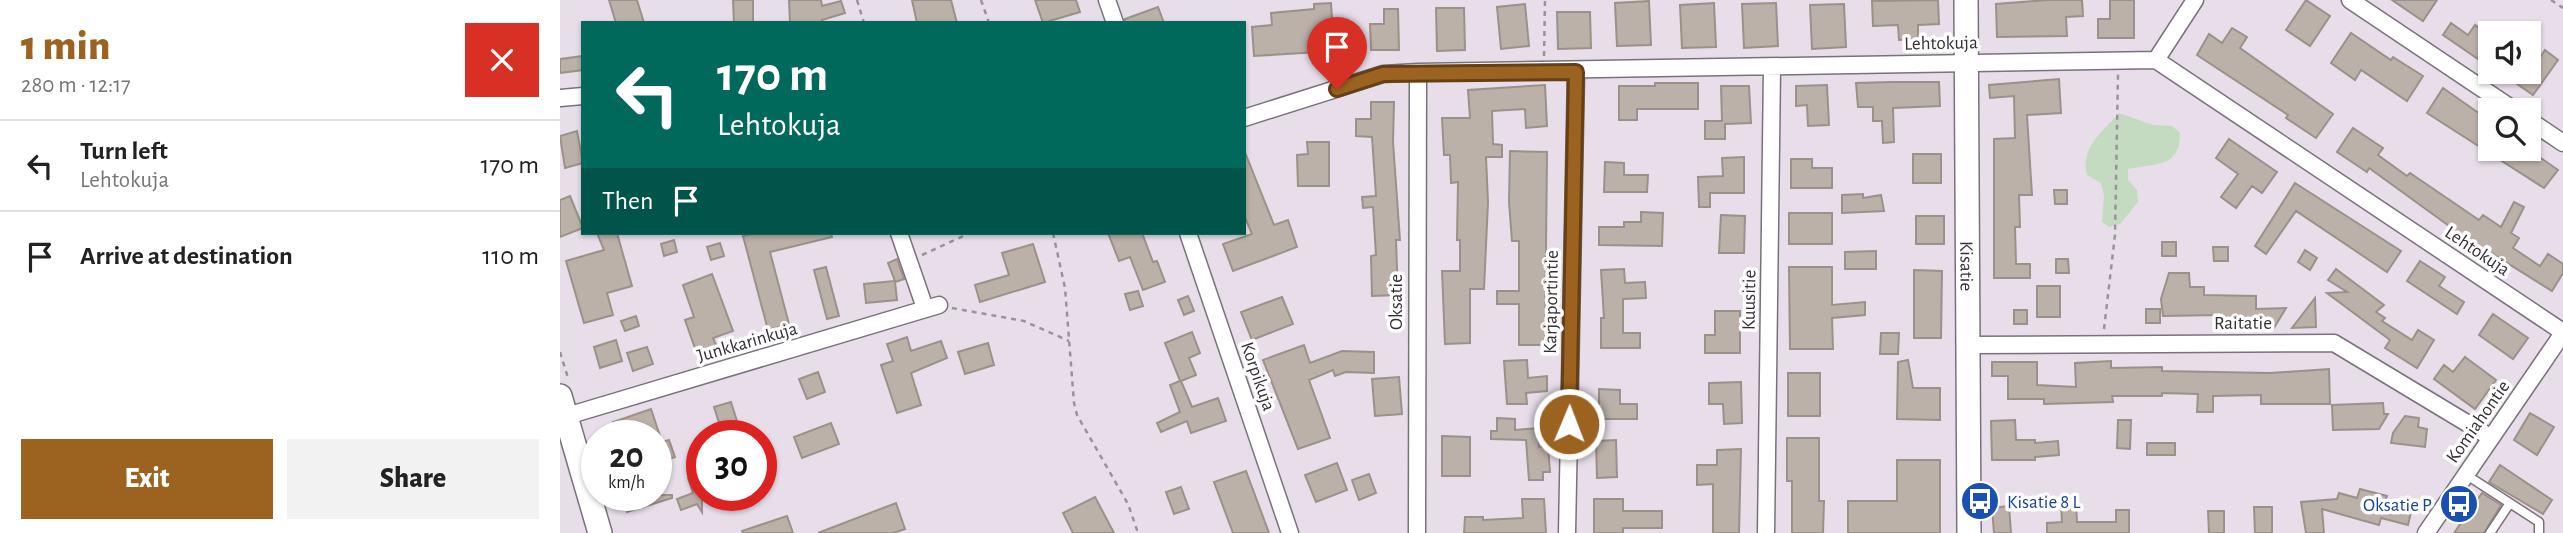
<!DOCTYPE html>
<meta charset="utf-8">
<style>
body{margin:0;font-family:"Alegreya Sans",sans-serif;background:#f2f2f2;color:#222;height:100vh;display:flex;flex-direction:column;font-size:26px;white-space:nowrap}
*{box-sizing:border-box;margin:0}
p{font-size:23px;color:#767676}
.icon{flex:none;width:38px;height:38px;fill:none;stroke:currentColor;stroke-width:2;stroke-linecap:round;stroke-linejoin:round}
.map{position:relative;flex:1;overflow:hidden}
.drawer{display:flex;flex-direction:column;background:#fff;width:560px}
.drawer>*{flex:none}
.guide{position:absolute;left:21px;top:21px;width:665px;height:214px;border-radius:0px;box-shadow:0 2px 5px #0004;background:#00695c;color:#fff;overflow:hidden}
.fabs{position:absolute;left:1918px;top:21px;display:grid;gap:14px}
.fabs a{display:grid;place-items:center;width:63px;height:63px;border-radius:0px;background:#fff;box-shadow:0 2px 5px #0004;font-size:35px}
.speed{position:absolute;left:21px;top:420px;display:flex;gap:14px;font-size:35px;font-weight:700;text-align:center}
.speed>*{display:grid;place-content:center;width:91px;height:91px;border-radius:50%;background:#fff;box-shadow:0 2px 5px #0004;line-height:1}
.speed small{font-size:18px;font-weight:400}
.speed .limit{border:10px solid #d22;background:#fff;color:#111}
.pin{position:absolute;display:grid;place-items:center;width:60px;height:60px;color:#fff;margin:-72px -30px;border-radius:50% 50% 50% 0;rotate:-45deg;box-shadow:0 0 7px #0007}
.pin .icon{rotate:45deg}
.me{position:absolute;width:77px;margin:-38px;rotate:1deg;stroke-linejoin:round;filter:drop-shadow(0 0 5px #0008)}
.turn{display:flex;align-items:center;gap:24px;height:147px;padding:0 21px;font-size:32px}
.turn .icon{width:91px;height:91px;stroke-width:2.5}
.turn b{display:block;font-size:49px;line-height:60px}
.then{display:flex;align-items:center;height:66px;padding:0 21px;background:#0003;gap:14px;font-size:26px}
.round{display:grid;place-items:center;flex:none;width:74px;height:74px;border-radius:0px;background:#f2f2f2}
.head{display:flex;align-items:center;justify-content:space-between;height:119px;padding:0 21px}
h1{font-size:42px;font-weight:800;line-height:52px;color:#9c6320}
.action{display:flex;gap:14px;margin-top:auto;padding:14px 21px}
.action a{flex:1;height:80px;border-radius:0px;background:#9c6320;color:#fff;font-size:28px;font-weight:800;line-height:80px;text-align:center}
.action a+a{background:#f2f2f2;color:#222}
ul{padding:0;list-style:none}
li{display:flex;align-items:center;gap:21px;height:91px;padding:0 21px;border-top:2px solid #e0e0e0}
li div{flex:1}
li b{display:block;font-size:26px}
li em{font-style:normal}
main{display:flex;flex:1;min-height:0}
.map>svg:first-child{display:block}
</style>
<main>
<section class="drawer">
<div class="head"><div><h1>1 min</h1><p>280 m · 12:17</p></div><a class="round" style="background:#d93025;color:#fff"><svg class="icon" aria-label="close" viewBox="0 0 24 24"><path d="M6 6l12 12M18 6L6 18"/></svg></a></div>
<ul>
<li><svg class="icon" aria-label="left" viewBox="0 0 24 24"><path d="M17 20v-9H6M10 6l-5 5 5 5"/></svg><div><b>Turn left</b><p>Lehtokuja</p></div><em>170 m</em></li>
<li><svg class="icon" aria-label="arrive" viewBox="0 0 24 24"><path d="M6 21V4h12l-3 4 3 4H6"/></svg><div><b>Arrive at destination</b></div><em>110 m</em></li>
</ul>
<div class="action"><a>Exit</a><a>Share</a></div>
</section>
<div class="map">
<svg width="2003" height="533" viewBox="0 0 2003 533">
<rect width="100%" height="100%" fill="#e7deea"/>
<!-- green -->
<path fill="#c4dbc1" d="M1559,113L1593,125L1612,126L1620,133C1620,169 1594,163 1568,169V180L1577,190L1578,202L1560,224L1549,227L1542,222L1544,196L1541,183L1527,175C1520,148 1542,132 1559,113Z"/>
<!-- building -->
<path fill="#bcb1a9" stroke="#9b9188" stroke-width="2" d="M49,0H77L84,23H56Z
M173,0H193V23H174Z
M229,0H261L262,6L281,1L285,13L262,20L263,23H230Z
M352,0H391L397,23H357Z
M475,0H516L520,12L483,23Z
M1378,0L1379,24L1358,25V39L1339,40L1338,25L1313,26L1312,1Z
M1487,0H1522L1523,16L1506,17L1507,36L1437,37L1436,4Z
M1550,0H1574V38H1538V19H1550Z
M1746,0L1770,16L1750,46L1726,30Z
M1832,0H1877L1863,21Z
M1089,1L1091,45L1057,46L1055,3Z
M771,3L774,51L694,56L692,27L712,25L711,13L754,9V4Z
M1154,3L1156,47L1122,48L1120,5Z
M1216,3L1218,46L1184,48L1182,4Z
M965,4L969,46L941,49L937,7Z
M1284,4L1286,47L1252,49L1250,5Z
M598,7L604,23H565V19Z
M876,8H904L905,50L877,51Z
M824,9H838L839,50H811L810,24H824Z
M997,12H1030L1031,48L998,49Z
M1891,23L1908,35L1915,25L1930,36V42L1918,59L1883,35Z
M1672,28L1687,37L1680,48L1773,114L1756,138L1726,118L1728,115L1637,55L1649,34L1662,43Z
M1791,33L1831,60L1833,57L1863,76L1847,101L1801,70L1795,80L1771,63Z
M1985,50L1998,60L1973,95L1940,72H1969V61L1975,65Z
M23,56V70L0,73V59Z
M1499,79L1501,113L1467,115L1472,195H1459L1460,227H1455L1456,264H1470V278H1434V139L1455,138L1454,96L1430,98L1429,85Z
M1331,82H1379L1380,106L1333,108L1334,142L1323,143L1322,121H1313V107H1298L1296,83Z
M1095,83H1138V109H1077V120H1059V86H1095Z
M985,85L987,126L966,128L965,109L932,111L933,144L942,145V157H926L928,202L924,289H910V343L885,344L882,271H900V240H897L898,182L891,183L890,155H884L882,118H910L908,90Z
M1267,85L1269,125L1248,126L1247,105L1236,106V86Z
M1161,86H1189L1191,123L1165,124V139H1145V121H1162Z
M1883,88L1930,121V149H1968L1998,170L1984,188L1867,113Z
M811,102H834L833,142L840,240H836L838,295L812,296L811,256L816,255L813,207L803,208L802,197L816,196L812,137L796,136V119H811Z
M1793,128L1823,148L1818,155L1847,176L1850,173L1919,220L1923,215L1941,227L1954,202L1964,207L1951,233L1959,238L1953,248L1980,266L1988,254L2003,264V273L1992,291L1896,231L1809,168L1807,172L1777,152Z
M17,131L23,163L5,168L0,136Z
M1669,139L1717,172L1702,193L1692,186L1676,208L1661,197L1678,174L1656,158Z
M747,142H769V186H738L737,155L748,154Z
M684,150L714,225L728,220L737,247L673,271L663,244L692,234L684,215Z
M950,151L987,152L985,345H959V304H937V291H959V241H952L949,202Z
M1353,154H1381V183H1353Z
M1184,157V193H1150V207H1139L1138,177L1163,176L1162,158Z
M1231,159H1252V168H1272V188H1231Z
M1045,162L1064,163V175H1088L1087,192H1044Z
M1735,183L1841,251L1827,272L1736,211L1706,254L1695,246Z
M1494,190H1507V204H1495Z
M1303,194V198L1321,195L1324,211L1282,213V195Z
M10,196L23,228L0,237V200Z
M1081,212L1103,213L1102,246L1039,245V227H1064V222H1081Z
M1229,213H1272V244H1229Z
M1161,215L1185,216L1184,253H1159Z
M1356,216H1384V244H1356Z
M37,233H57L72,286L47,293L53,315L24,323L6,261L44,250Z
M196,233H271L272,237L210,252L229,324L208,330L183,236Z
M548,233H582L593,262L597,261L605,282L583,290L570,257L559,261Z
M114,240L117,252L104,256L101,244Z
M1602,242H1616V256H1602Z
M160,243L164,256L151,260L147,247Z
M473,244L485,282L420,302L415,285L449,275L442,253Z
M1653,247H1668V261H1654Z
M1745,250L1757,258L1750,270L1738,262Z
M1316,251V269H1285V252Z
M337,259L344,279L335,282L337,300L306,303L304,284L335,281L328,263Z
M1496,259H1508L1509,273H1496Z
M1860,261L1885,277L1879,286L1904,302L1897,314L1847,281Z
M266,267L279,316L267,319L254,270Z
M1229,267H1272V305L1305,302V315L1272,318L1273,349H1230Z
M1064,269L1065,283L1085,282L1086,298L1063,299V333H1080V348H1041V318H1044L1041,270Z
M1776,269L1824,305L1816,312L1825,318L1822,321L1852,340L1858,330L1874,340L1857,368L1825,348L1830,340L1767,293L1787,292L1768,280Z
M1354,270L1382,271L1381,338H1354Z
M1609,273H1629L1630,287H1644V295L1696,296V309L1726,308L1714,328L1658,327V315L1603,316L1601,299Z
M152,274L173,331L153,338L157,347L137,354L125,320L134,317L123,285Z
M1477,286H1500V317H1477Z
M578,291L583,306L570,310L565,294Z
M628,296L634,311L624,315L618,300Z
M722,297L733,324L692,340L681,312Z
M1755,298L1756,327L1732,328Z
M1586,309H1600V323H1586Z
M1454,310H1467V324H1454Z
M1155,311H1180V353H1145V335H1155Z
M1933,314L1968,338L1953,359L1919,335Z
M76,316L79,326L65,331L61,321Z
M632,332L640,353L629,358L636,375L621,381L632,407L658,398L666,421L631,433L627,421L601,432L597,423L620,412L610,385L620,381L605,343Z
M1321,333H1339L1338,354H1320Z
M347,337L351,351L381,341L387,358L351,373L361,405L337,413L321,365L333,361L327,344Z
M56,340L62,361L40,368L34,347Z
M428,343L434,365L405,374L398,352Z
M744,345L750,363L782,351L814,352V373L786,372L775,376L773,370L749,380L770,438L738,449L703,360Z
M87,347L93,364L73,371L67,353Z
M1905,357L1936,380L1915,409L1874,379L1884,365L1893,372Z
M967,360L968,378L987,376V391L966,393L967,404H947L944,361Z
M1348,360L1353,388H1380V420L1337,419L1338,362Z
M1551,361V368L1602,367V371L1710,373L1769,369L1770,404H1701V395L1653,396V412H1637L1638,394L1602,393V396H1552L1553,402L1484,404V399H1448V376H1432V362H1477V385L1516,387L1515,363Z
M258,372L265,392L247,399L239,379Z
M1228,373H1260V416H1228Z
M839,377L842,414L815,416L812,379Z
M1181,382L1182,423L1164,424L1163,404H1149V383Z
M1039,389L1060,390V404H1077V419H1039Z
M171,402L177,421L160,426L154,407Z
M1823,403L1824,414H1828L1819,429L1773,430L1772,405Z
M91,409L100,436H58L53,422Z
M1970,413L1994,427L1977,455L1954,440Z
M1845,416L1859,418L1858,427L1867,429L1865,447L1831,443L1833,433Z
M937,418L955,419V430L978,428L979,447L988,446L990,472H983V480H969L966,440L931,439V431H937Z
M1455,420L1456,440H1475V443L1498,441L1499,455L1475,457V460H1432L1431,421Z
M1558,420H1571L1570,449L1557,448Z
M271,423L279,444L242,458L234,437Z
M882,436L910,437V476H882Z
M1227,438H1259V501H1264L1263,533H1232V481H1227Z
M109,440L115,457L96,463V444Z
M1056,440L1057,477L1037,478L1036,441Z
M1587,443H1615V455H1587Z
M1181,449L1179,533H1153V484L1137,485V465H1157V450Z
M1337,460H1380V533H1288V501H1337Z
M777,463L787,490L756,502L745,475Z
M1940,465L1992,500L1983,514L1929,482Z
M686,471L709,533H673L654,482Z
M142,473V512L137,504L121,510L117,499L133,493L128,478Z
M809,474L816,493L799,500L792,480Z
M621,487L629,509L614,514L606,492Z
M1800,489L1827,496L1824,505L1851,512L1848,525L1821,518L1819,525L1762,509L1764,533H1746L1741,502L1777,499L1779,493L1797,498Z
M1922,493L1941,505L1924,533H1894Z
M61,495H112V498L67,512Z
M535,497L554,533H513L503,513Z
M962,499H984L986,533H904L905,517H923V520L963,518Z
M1034,499H1063V511H1102V528H1063V533H1034Z
M336,503L345,529L333,533H258Z
M1516,503L1517,522H1556V510H1569V533H1487V523L1502,522L1501,504Z
M1449,506L1451,533H1434L1432,508Z
M1694,507H1712V533H1695Z
M1648,511H1664V533H1649Z
M227,516L233,533H183L182,531Z"/>
<g fill="none" stroke-linecap="round" stroke-linejoin="round">
<defs>
<path id="lane" d="M1905,474L1979,522V533
M1930,533L1950,503"/>
<path id="street" d="M547,0L555,23
M1790,0L1954,110
M1596,60L1635,0
M0,98L23,96
M684,118L823,74L858,72L1596,60L2003,332
M1969,120L2003,143
M339,233L365,308
M628,233L730,533
M1410,345L1774,343L1930,437
M7,416L379,305
M857,533L858,72
M1007,533L1016,72
M1206,533L1212,67
M1866,533L2003,333"/>
<g id="secondary">
<path id="s1" d="M1406,0L1409,533"/>
<path d="M0,396L40,533"/>
</g>
</defs>
<!-- lane casing -->
<use href="#lane" stroke="#79717b" stroke-width="11"/>
<!-- street casing -->
<use href="#street" stroke="#79717b" stroke-width="19"/>
<!-- secondary casing -->
<use href="#secondary" stroke="#79717b" stroke-width="26"/>
<!-- path -->
<path stroke="#98929b" stroke-width="2.5" stroke-dasharray="5 5" stroke-linecap="butt" d="M297,0L304,23
M421,0L429,23
M1991,0L2003,8
M984,56L985,0
M493,233L505,288L514,403L517,415L568,504L578,533
M362,255L410,233
M392,308L464,321L509,341
M1544,329L1555,235L1558,74
M0,352L8,378"/>
<!-- lane -->
<use href="#lane" stroke="#fff" stroke-width="8"/>
<!-- street -->
<use href="#street" stroke="#fff" stroke-width="16"/>
<!-- secondary -->
<use href="#secondary" stroke="#fff" stroke-width="23"/>
</g>
<g fill="none" stroke-linecap="round" stroke-linejoin="round">
<defs>
<path id="route" d="M777,89L823,74L1016,72L1009,424"/>
</defs>
<!-- route casing -->
<use href="#route" stroke="#654015" stroke-width="18"/>
<!-- route -->
<use href="#route" stroke="#9c6320" stroke-width="12"/>
</g>
<!-- icons -->
<defs>
<symbol id="bus-disc" viewBox="-11 -11 22 22"><circle r="9.5" fill="#1a4fb4" stroke="#fff"/><path d="M-5-6H5V4H4V6H2V4H-2V6H-4V4H-5ZM-3.5-4V0h7V-4ZM-3.5 1.2v1.5H-2V1.2ZM2 1.2v1.5H3.5V1.2Z" fill="#fff"/></symbol>
</defs>
<g fill-rule="evenodd">
<use href="#bus-disc" x="1398" y="479" width="44" height="44"/>
<use href="#bus-disc" x="1877" y="482" width="44" height="44"/>
</g>
<g text-anchor="middle" stroke-width="7" stroke-linejoin="round" paint-order="stroke">
<!-- street labels -->
<g font-size="19" fill="#333034" stroke="#fff">
<text transform="translate(1381 42) rotate(-1)" y="7">Lehtokuja</text>
<text transform="translate(1918 250) rotate(34)" y="7">Lehtokuja</text>
<text dy="7" stroke="none"><textPath href="#s1" startOffset="266">Kisatie</textPath></text>
<text transform="translate(1188 300) rotate(-89)" y="7">Kuusitie</text>
<text transform="translate(835 302) rotate(-90)" y="7">Oksatie</text>
<text transform="translate(990 302) rotate(-89)" y="7">Karjaportintie</text>
<text x="1683" y="329">Raitatie</text>
<text transform="translate(187 341) rotate(-16)" y="7">Junkkarinkuja</text>
<text transform="translate(699 376) rotate(71)" y="7">Korpikuja</text>
<text transform="translate(1917 421) rotate(-55)" y="7">Komiahontie</text>
</g>
<!-- transit labels -->
<g font-size="19" fill="#164399" stroke="#fff" text-anchor="start">
<text x="1447" y="508">Kisatie 8 L</text>
<text x="1872" y="511" text-anchor="end">Oksatie P</text>
</g>
</g>
</svg>
<div class="fabs">
<a><svg class="icon" aria-label="sound" viewBox="0 0 24 24"><path d="M4 9h4l5-4v14l-5-4H4zM17 9q2 3 0 6"/></svg></a>
<a><svg class="icon" aria-label="search" viewBox="0 0 24 24"><circle cx="10" cy="10" r="6"/><path d="M15 15l6 6"/></svg></a>
</div>
<div class="speed"><div>20<small>km/h</small></div><div class="limit">30</div></div>
<div class="pin" style="left:777px;top:89px;background:#d93025"><svg class="icon" aria-label="arrive" viewBox="0 0 24 24"><path d="M6 21V4h12l-3 4 3 4H6"/></svg></div>
<svg class="me" style="left:1009px;top:424px" viewBox="-20 -20 40 40"><circle r="17" fill="#9c6320" stroke="#fff" stroke-width="3"/><path d="M0-11L8 9 0 5-8 9z" fill="#fff"/></svg>
<div class="guide">
<div class="turn"><svg class="icon" aria-label="left" viewBox="0 0 24 24"><path d="M17 20v-9H6M10 6l-5 5 5 5"/></svg><div><b>170 m</b>Lehtokuja</div></div>
<div class="then">Then<svg class="icon" aria-label="arrive" viewBox="0 0 24 24"><path d="M6 21V4h12l-3 4 3 4H6"/></svg></div>
</div>
</div>
</main>
